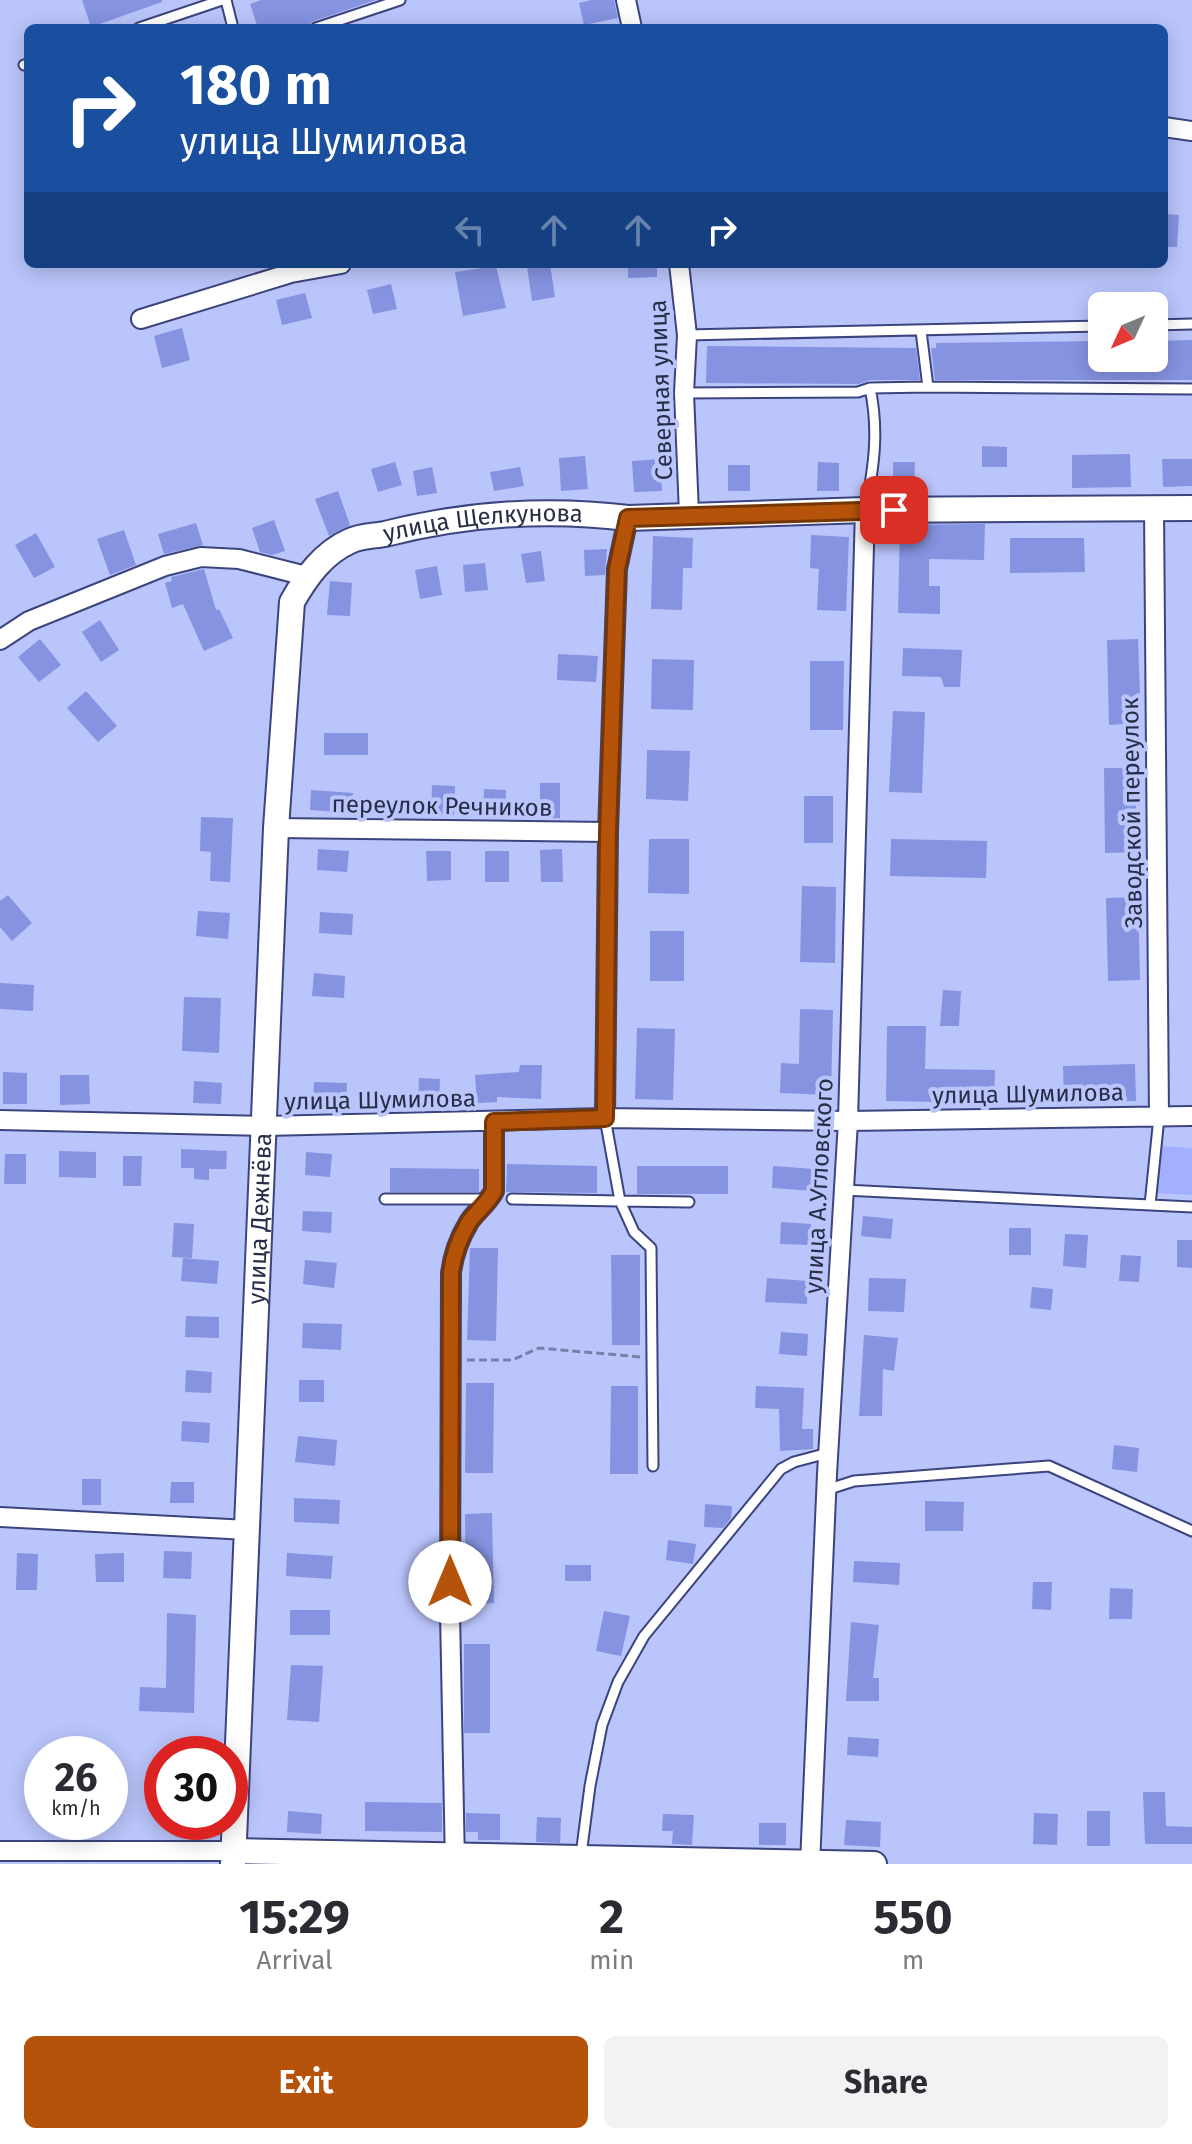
<!DOCTYPE html>
<meta charset="utf-8">
<style>
body{margin:0;font-family:"Fira Sans",sans-serif;background:#f2f2f3;color:#2b2b33;height:100vh;display:flex;flex-direction:column;font-size:30px;white-space:nowrap}
*{box-sizing:border-box;margin:0}
p{font-size:26px;color:#7c7c81}
.icon{flex:none;width:44px;height:44px;fill:none;stroke:currentColor;stroke-width:2;stroke-linecap:round;stroke-linejoin:round}
.map{position:relative;height:1864px;overflow:hidden}
.details{display:flex;flex-direction:column;background:#fff;flex:1}
.details>*{flex:none}
.guide{position:absolute;left:24px;top:24px;width:1144px;height:244px;border-radius:12px;box-shadow:0 4px 20px #0003;background:#1a4fa0;color:#fff;overflow:hidden}
.needle{width:52px;rotate:226deg}
.controls{position:absolute;left:1088px;top:292px;display:grid;gap:16px}
.controls a{display:grid;place-items:center;width:80px;height:80px;border-radius:12px;background:#fff;box-shadow:0 4px 20px #0003;font-size:40px}
.speed{position:absolute;left:24px;top:1736px;display:flex;gap:16px;font-size:40px;font-weight:700;text-align:center}
.speed>*{display:grid;place-content:center;width:104px;height:104px;border-radius:50%;background:#fff;box-shadow:0 4px 20px #0003;line-height:1}
.speed small{font-size:20px;font-weight:400}
.speed .limit{border:12px solid #d22;background:#fff;color:#111}
.pin{position:absolute;display:grid;place-items:center;width:68px;height:68px;color:#fff;margin:-34px;border-radius:16px;box-shadow:0 4px 12px #0006}
.me{position:absolute;width:88px;margin:-44px;rotate:0deg;stroke-linejoin:round;filter:drop-shadow(0 0 6px #0008)}
.turn{display:flex;align-items:center;gap:28px;height:168px;padding:0 24px;font-size:36px}
.turn .icon{width:104px;height:104px;stroke-width:2.5}
.turn b{display:block;font-size:56px;line-height:68px}
.lanes{display:flex;align-items:center;height:76px;padding:0 24px;background:#0003;justify-content:center;gap:40px;direction:ltr}
.lanes .off{opacity:.35}
.eta{display:flex;justify-content:space-evenly;align-items:center;height:136px;text-align:center}
.eta b{font-size:48px;font-weight:700;line-height:56px}
.cta{display:flex;gap:16px;margin-top:auto;padding:16px 24px}
.cta a{flex:1;height:92px;border-radius:12px;background:#b45309;color:#fff;font-size:32px;font-weight:700;line-height:92px;text-align:center}
.cta a+a{background:#f2f2f3;color:#2b2b33}
.map>svg:first-child{display:block}
</style>
<div class="map">
<svg width="1192" height="1864" viewBox="0 0 1192 1864">
<rect width="100%" height="100%" fill="#bac5fb"/>
<!-- green -->
<path fill="#a2b0ff" d="M1160,1146L1192,1148V1195L1157,1193Z"/>
<!-- building -->
<path fill="#8593e0" d="M82,0H162V2L91,27Z
M261,0H376L314,21L302,28H258L250,4Z
M591,0H614L618,18L584,25L579,3Z
M1164,214L1179,215L1177,247H1164Z
M550,264L555,297L532,301L527,267Z
M628,264H657V277L628,278Z
M496,266L506,308L463,316L455,272Z
M391,284L397,309L373,314L367,290Z
M305,293L312,318L282,325L276,300Z
M182,328L190,360L162,368L154,336Z
M1192,340V380H935L931,348H936V343L1102,341V358H1154V341Z
M707,346L916,348L920,380H870L859,384L706,383Z
M982,446L1007,447V467H982Z
M1130,454L1131,487L1072,488V455Z
M585,456L588,489L561,491L559,458Z
M660,459L662,491L634,492L632,461Z
M1162,459H1192V486L1163,487Z
M395,462L402,485L378,492L371,469Z
M818,462L839,463V491H817Z
M893,462H915L914,489H893Z
M728,465H750V491H728Z
M432,467L437,493L417,496L413,471Z
M520,467L524,486L494,491L490,472Z
M338,491L350,525L329,536L315,499Z
M274,520L285,551L272,555L260,552L252,528Z
M196,523L203,545L164,554L158,534Z
M985,524L984,560L929,559V586H940V614L898,613L900,525Z
M124,530L136,565L110,575L97,539Z
M36,533L55,567L34,578L15,545Z
M811,535L849,537L846,611L817,610L819,569L810,568Z
M653,536L693,538L692,568H683L682,610L651,609Z
M1010,538H1084L1085,572L1010,573Z
M607,549L605,575L585,576L584,550Z
M541,551L545,581L526,583L521,554Z
M485,563L488,590L465,592L463,565Z
M437,566L442,595L420,599L415,570Z
M204,569L216,610L219,609L233,638L204,651L183,604L172,608L165,583L172,581L171,577Z
M330,581L352,583L350,616L327,615Z
M100,620L119,650L101,662L82,632Z
M40,639L61,665L39,682L18,657Z
M1138,639L1141,723L1109,725L1107,640Z
M903,648L962,650L960,687H944L941,677L902,676Z
M558,654L598,656L596,682L557,680Z
M652,659L694,660L693,710L651,709Z
M810,661H844L843,730H810Z
M86,691L117,726L98,742L67,708Z
M893,711L925,712L922,793L889,792Z
M324,733H368V755H324Z
M647,750L690,751L688,801L646,799Z
M1104,768H1136V852L1105,853Z
M540,783H560V818H540Z
M432,785L455,786L454,815L431,814Z
M484,789L506,790L505,817L483,816Z
M311,790L353,793L351,813L310,810Z
M804,796H833V843H804Z
M201,817L233,818L230,882L210,881L211,852L200,851Z
M649,839H689V894L648,893Z
M891,839L987,841L986,878L890,876Z
M318,849L349,851L347,872L317,870Z
M562,849L563,882H541L540,850Z
M426,851H451V880L427,881Z
M485,851H509V882H485Z
M802,886L836,887L835,963L800,962Z
M8,895L32,923L12,941L0,927V901Z
M1138,897L1140,980L1108,981L1106,898Z
M198,911L230,913L228,939L196,936Z
M320,912L353,914L352,935L319,933Z
M650,931H684V981H650Z
M314,973L345,976L344,998L312,996Z
M0,983L34,985L33,1011L0,1009Z
M943,990L961,991L959,1026H940Z
M184,997L221,998L219,1053L182,1051Z
M800,1009L833,1010L831,1095L780,1093L781,1063L799,1064Z
M887,1026H926L925,1069L995,1070L994,1103L886,1101Z
M637,1028L675,1029L673,1100L635,1099Z
M1135,1064L1136,1101L1064,1102L1063,1066Z
M520,1065H542L541,1099L497,1097V1102L477,1103L475,1075L519,1072Z
M3,1072L27,1073V1104H3Z
M60,1075H89L90,1104L60,1105Z
M419,1078L440,1079L439,1106L418,1105Z
M194,1081L222,1083L221,1104L193,1103Z
M314,1082L347,1083L346,1103L313,1102Z
M181,1149L227,1151L226,1169H209V1180L194,1179V1168H181Z
M59,1151L96,1152V1178L59,1177Z
M306,1152L332,1154L330,1177L305,1175Z
M5,1154H26V1184H4Z
M123,1156H142L141,1186H123Z
M507,1164L597,1166V1193L506,1192Z
M637,1166H728V1194H637Z
M773,1166L814,1169L813,1191L772,1188Z
M390,1168L479,1169V1192H390Z
M303,1211L332,1212L331,1233L302,1231Z
M863,1216L893,1219L891,1239L861,1236Z
M781,1222L811,1224L810,1245L780,1244Z
M174,1223L194,1224L192,1258L172,1257Z
M1009,1228H1031V1255H1009Z
M1065,1234L1088,1235L1086,1268L1063,1266Z
M1177,1240H1192V1268L1177,1267Z
M470,1248H498L496,1341L467,1340Z
M611,1255H640V1345H612Z
M1121,1255L1141,1256L1139,1282L1119,1281Z
M183,1258L219,1261L217,1284L181,1281Z
M305,1260L337,1263L334,1288L303,1284Z
M767,1278L808,1281L807,1304L765,1302Z
M869,1278L906,1279L904,1312L868,1311Z
M1032,1287L1053,1289L1051,1310L1030,1308Z
M186,1316L219,1317V1338L185,1337Z
M303,1323L342,1324L341,1350L302,1348Z
M781,1332L808,1334L807,1356L779,1354Z
M864,1335L898,1338L894,1371L883,1369L882,1416H859Z
M186,1370L212,1372L211,1393L185,1392Z
M299,1380H324V1402H299Z
M466,1383H494L493,1473H465Z
M611,1386H638V1474H610Z
M756,1386L804,1388L802,1429H813V1449L780,1451L779,1409L755,1408Z
M182,1421L210,1423L209,1443L181,1441Z
M298,1436L337,1440L335,1466L295,1462Z
M1114,1445L1139,1448L1137,1472L1112,1469Z
M82,1479H101V1505H82Z
M171,1482H194V1503H170Z
M294,1498L340,1500L339,1524L294,1522Z
M925,1501L964,1502L963,1531H925Z
M705,1504L732,1506L731,1518L723,1528L704,1527Z
M492,1513L494,1603L466,1604L465,1514Z
M668,1540L696,1544L693,1564L666,1560Z
M164,1551L192,1552L191,1579L163,1578Z
M17,1553L38,1554L37,1590H16Z
M124,1553V1582H96L95,1554Z
M287,1553L333,1556L331,1579L286,1576Z
M854,1561L900,1563L899,1585L853,1582Z
M565,1565H591V1581H565Z
M1033,1582H1052L1051,1610L1032,1609Z
M1110,1588L1133,1589L1132,1619H1109Z
M290,1610H330V1635H290Z
M604,1611L630,1616L621,1656L596,1651Z
M167,1613L196,1615L194,1713L139,1711L140,1687L166,1688Z
M851,1622L879,1625L873,1678H879V1701H846Z
M464,1644H490V1733H464Z
M291,1665L323,1666L319,1722L287,1720Z
M848,1737L879,1739L878,1757L847,1755Z
M1143,1792H1165L1166,1826L1192,1827V1844H1145Z
M365,1802L442,1803V1832L365,1831Z
M288,1811L322,1814L321,1834L287,1832Z
M1087,1811H1110V1846H1087Z
M466,1813L500,1814V1840H478V1832H466Z
M1034,1813L1058,1814L1057,1845L1033,1844Z
M663,1814L694,1815L692,1845L672,1844L673,1831H662Z
M537,1817L561,1818L560,1843L536,1842Z
M846,1820L881,1822L880,1847L844,1845Z
M759,1823H786V1845H759Z"/>
<g fill="none" stroke-linecap="round" stroke-linejoin="round">
<defs>
<path id="lane" d="M226,0L233,28
M139,28L222,0
M316,28L400,0
M24,65L28,64
M1154,325L1192,324
M921,331L928,387
M687,335L1102,326
M865,390L870,388C879,430 874,466 866,507
M684,393L858,392L870,388L928,387L1192,389
M605,1118L620,1201L689,1202
M844,1190L1192,1207
M385,1199H487
M512,1199L620,1201L634,1232L651,1248L653,1466
M1150,1205L1159,1117
M826,1490L854,1481L1049,1466L1192,1531
M581,1855L590,1786L602,1725L618,1682L644,1636L781,1469L794,1462L828,1453"/>
<path id="street" d="M626,0L632,28
M1164,127L1192,131
M679,264L687,335L684,393L689,514
M141,319L291,273L341,264
M1154,509L1159,1117
M0,640L29,621L165,566L201,557L239,559L306,576
M276,828L608,832
M605,1118L608,832L617,569L628,518
M0,1120L265,1126L605,1118L848,1121L1192,1116
M0,1517L248,1530
M0,1851H233
M455,1864L450,1613L451,1273C453,1256 460,1237 469,1222C477,1210 488,1203 494,1191V1122
M810,1864L827,1474L848,1121L865,510"/>
<g id="secondary">
<path d="M233,1851L874,1864"/>
<path id="s1" d="M233,1864L276,828L292,602C306,577 323,553 350,541C360,536 374,536 385,534C464,514 547,508 628,518L865,510L1192,508"/>
</g>
</defs>
<!-- lane casing -->
<use href="#lane" stroke="#3c447d" stroke-width="13"/>
<!-- street casing -->
<use href="#street" stroke="#3c447d" stroke-width="22"/>
<!-- secondary casing -->
<use href="#secondary" stroke="#3c447d" stroke-width="28"/>
<!-- path -->
<path stroke="#7880aa" stroke-width="3" stroke-dasharray="8 4" stroke-linecap="butt" d="M467,1360H512L539,1348L641,1357"/>
<!-- lane -->
<use href="#lane" stroke="#fff" stroke-width="9"/>
<!-- street -->
<use href="#street" stroke="#fff" stroke-width="18"/>
<!-- secondary -->
<use href="#secondary" stroke="#fff" stroke-width="24"/>
</g>
<g fill="none" stroke-linecap="round" stroke-linejoin="round">
<defs>
<path id="route" d="M450,1582L451,1273C453,1256 460,1237 469,1222C477,1211 488,1203 494,1191V1122L605,1118L608,832L617,569L628,518L894,510"/>
</defs>
<!-- route casing -->
<use href="#route" stroke="#753606" stroke-width="20"/>
<!-- route -->
<use href="#route" stroke="#b45309" stroke-width="14"/>
</g>
<g text-anchor="middle" stroke-width="8" stroke-linejoin="round" paint-order="stroke">
<!-- street labels -->
<g font-size="24" fill="#292e48" stroke="#bac5fb">
<text transform="translate(661 390) rotate(-92)" y="8">Северная улица</text>
<text dy="8" stroke="none"><textPath href="#s1" startOffset="1484">улица Щелкунова</textPath></text>
<text transform="translate(442 806) rotate(1)" y="8">переулок Речников</text>
<text transform="translate(1132 813) rotate(-91)" y="8">Заводской переулок</text>
<text transform="translate(1028 1094) rotate(-1)" y="8">улица Шумилова</text>
<text transform="translate(380 1100) rotate(-1)" y="8">улица Шумилова</text>
<text transform="translate(819 1186) rotate(-87)" y="8">улица А.Угловского</text>
<text dy="8" stroke="none"><textPath href="#s1" startOffset="646">улица Дежнёва</textPath></text>
</g>
</g>
</svg>
<div class="controls">
<a><svg class="needle" viewBox="-14 -14 28 28"><path d="M0-13l5 13h-10z" fill="#e53935"/><path d="M0 13l5-13h-10z" fill="#7c7c81"/></svg></a>
</div>
<div class="speed"><div>26<small>km/h</small></div><div class="limit">30</div></div>
<div class="pin" style="left:894px;top:510px;background:#d93025"><svg class="icon" aria-label="arrive" viewBox="0 0 24 24"><path d="M6 21V4h12l-3 4 3 4H6"/></svg></div>
<svg class="me" style="left:450px;top:1582px" viewBox="-20 -20 40 40"><circle r="19" fill="#fff"/><path d="M0-13L10 11 0 6-10 11z" fill="#b45309"/></svg>
<div class="guide">
<div class="turn"><svg class="icon" aria-label="right" viewBox="0 0 24 24"><path d="M7 20v-9h11M14 6l5 5-5 5"/></svg><div><b>180 m</b>улица Шумилова</div></div>
<div class="lanes"><svg class="icon off" aria-label="left" viewBox="0 0 24 24"><path d="M17 20v-9H6M10 6l-5 5 5 5"/></svg><svg class="icon off" aria-label="ahead" viewBox="0 0 24 24"><path d="M12 20V5M6 11l6-6 6 6"/></svg><svg class="icon off" aria-label="ahead" viewBox="0 0 24 24"><path d="M12 20V5M6 11l6-6 6 6"/></svg><svg class="icon" aria-label="right" viewBox="0 0 24 24"><path d="M7 20v-9h11M14 6l5 5-5 5"/></svg></div>
</div>
</div>
<section class="details">
<div class="eta">
<div><b>15:29</b><p>Arrival</p></div>
<div><b>2</b><p>min</p></div>
<div><b>550</b><p>m</p></div>
</div>
<div class="cta"><a>Exit</a><a>Share</a></div>
</section>
